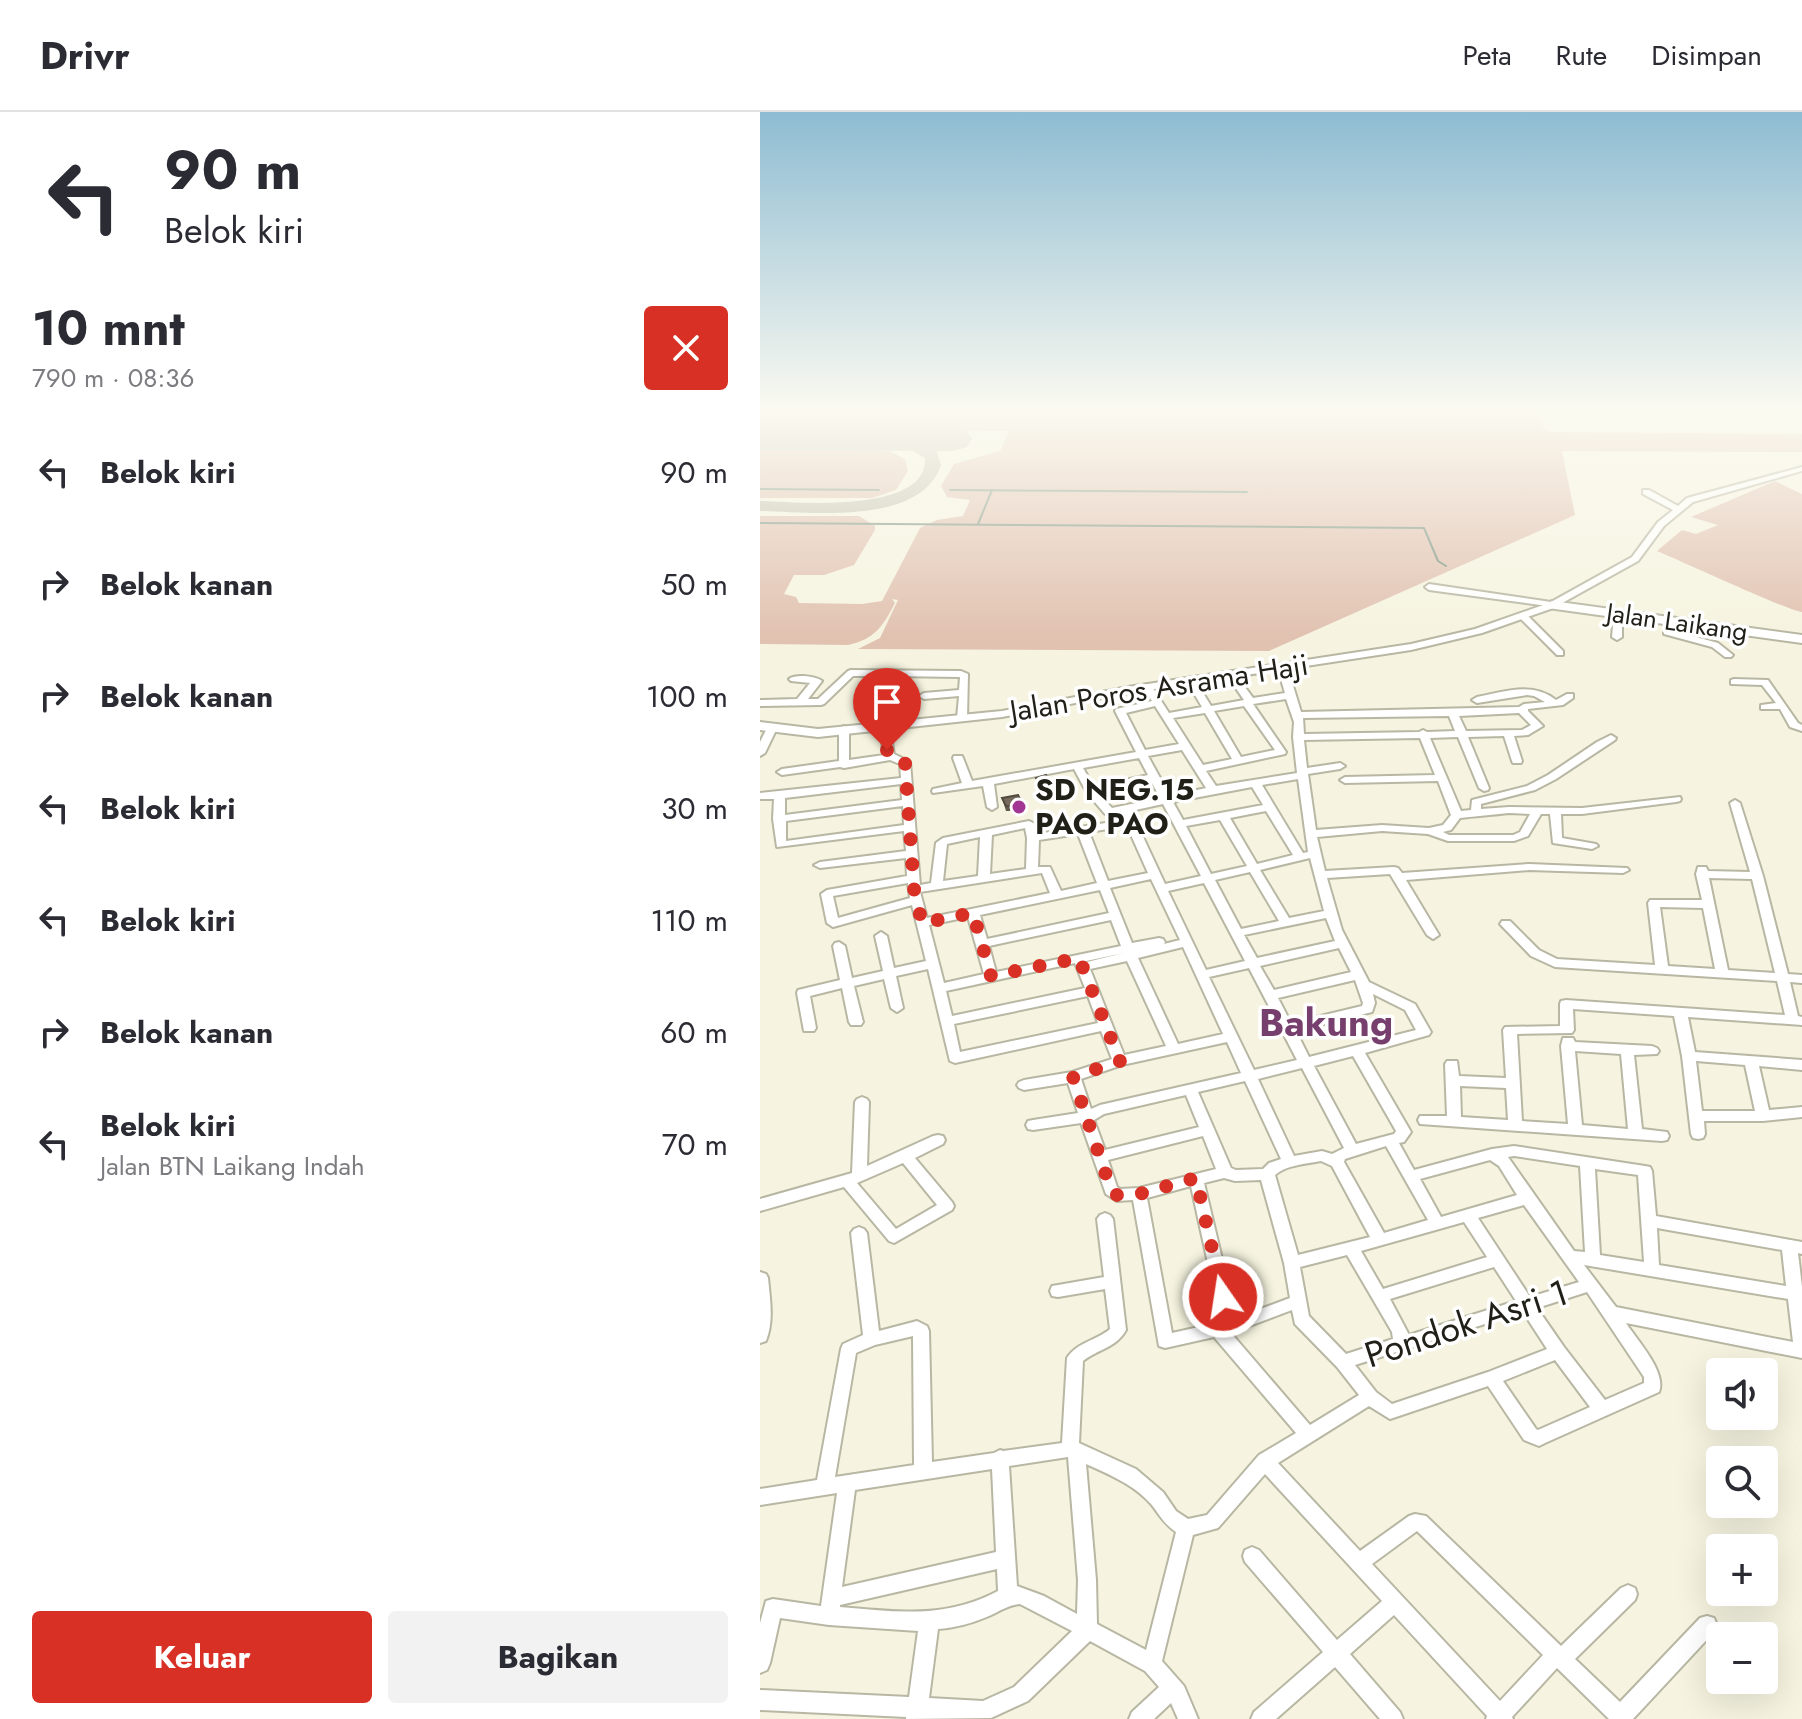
<!DOCTYPE html>
<html lang="id">
<meta charset="utf-8">
<style>
body{margin:0;font-family:Jost,sans-serif;background:#f2f2f3;color:#2b2b33;height:100vh;display:flex;flex-direction:column;font-size:30px;white-space:nowrap}
*{box-sizing:border-box;margin:0}
p{font-size:26px;color:#7c7c81}
.icon{flex:none;width:44px;height:44px;fill:none;stroke:currentColor;stroke-width:2;stroke-linecap:round;stroke-linejoin:round}
.map{position:relative;flex:1;overflow:hidden}
.side{display:flex;flex-direction:column;background:#fff;width:760px}
.side>*{flex:none}
.top-card{background:#fff;color:#2b2b33;overflow:hidden}
.fabs{position:absolute;left:946px;top:1246px;display:grid;gap:16px}
.fabs a{display:grid;place-items:center;width:72px;height:72px;border-radius:8px;background:#fff;box-shadow:0 8px 32px #0002;font-size:40px}
.pin{position:absolute;display:grid;place-items:center;width:68px;height:68px;color:#fff;margin:-82px -34px;border-radius:50% 50% 50% 0;rotate:-45deg;box-shadow:0 0 8px #0007}
.pin .icon{rotate:45deg}
.me{position:absolute;width:88px;margin:-44px;rotate:347deg;stroke-linejoin:round;filter:drop-shadow(0 0 6px #0008)}
.turn{display:flex;align-items:center;gap:28px;height:168px;padding:0 32px;font-size:36px}
.turn .icon{width:104px;height:104px;stroke-width:2.5}
.turn b{display:block;font-size:56px;line-height:68px}
.round{display:grid;place-items:center;flex:none;width:84px;height:84px;border-radius:8px;background:#f2f2f3}
.head{display:flex;align-items:center;justify-content:space-between;height:136px;padding:0 32px}
h1{font-size:48px;font-weight:700;line-height:60px}
.button{display:flex;gap:16px;margin-top:auto;padding:16px 32px}
.button a{flex:1;height:92px;border-radius:8px;background:#d93025;color:#fff;font-size:32px;font-weight:700;line-height:92px;text-align:center}
.button a+a{background:#f2f2f3;color:#2b2b33}
ul{padding:0;list-style:none}
li{display:flex;align-items:center;gap:24px;height:112px;padding:0 32px}
li div{flex:1}
li b{display:block;font-size:30px}
li em{font-style:normal}
header{display:flex;align-items:center;gap:48px;box-sizing:border-box;height:112px;padding:0 40px;background:#fff;border-bottom:2px solid #e1e1e2}
header strong{font-size:38px}
nav{display:flex;gap:44px;margin-inline-start:auto;font-size:28px}
main{display:flex;flex:1;min-height:0}
.map>svg:first-child{display:block}
</style>
<header>
<strong>Drivr</strong>
<nav><a>Peta</a><a>Rute</a><a>Disimpan</a></nav>
</header>
<main>
<section class="side">
<div class="top-card">
<div class="turn"><svg class="icon" aria-label="left" viewBox="0 0 24 24"><path d="M17 20v-9H6M10 6l-5 5 5 5"/></svg><div><b>90 m</b>Belok kiri</div></div>
</div>
<div class="head"><div><h1>10 mnt</h1><p>790 m · 08:36</p></div><a class="round" style="background:#d93025;color:#fff"><svg class="icon" aria-label="close" viewBox="0 0 24 24"><path d="M6 6l12 12M18 6L6 18"/></svg></a></div>
<ul>
<li><svg class="icon" aria-label="left" viewBox="0 0 24 24"><path d="M17 20v-9H6M10 6l-5 5 5 5"/></svg><div><b>Belok kiri</b></div><em>90 m</em></li>
<li><svg class="icon" aria-label="right" viewBox="0 0 24 24"><path d="M7 20v-9h11M14 6l5 5-5 5"/></svg><div><b>Belok kanan</b></div><em>50 m</em></li>
<li><svg class="icon" aria-label="right" viewBox="0 0 24 24"><path d="M7 20v-9h11M14 6l5 5-5 5"/></svg><div><b>Belok kanan</b></div><em>100 m</em></li>
<li><svg class="icon" aria-label="left" viewBox="0 0 24 24"><path d="M17 20v-9H6M10 6l-5 5 5 5"/></svg><div><b>Belok kiri</b></div><em>30 m</em></li>
<li><svg class="icon" aria-label="left" viewBox="0 0 24 24"><path d="M17 20v-9H6M10 6l-5 5 5 5"/></svg><div><b>Belok kiri</b></div><em>110 m</em></li>
<li><svg class="icon" aria-label="right" viewBox="0 0 24 24"><path d="M7 20v-9h11M14 6l5 5-5 5"/></svg><div><b>Belok kanan</b></div><em>60 m</em></li>
<li><svg class="icon" aria-label="left" viewBox="0 0 24 24"><path d="M17 20v-9H6M10 6l-5 5 5 5"/></svg><div><b>Belok kiri</b><p>Jalan BTN Laikang Indah</p></div><em>70 m</em></li>
</ul>
<div class="button"><a>Keluar</a><a>Bagikan</a></div>
</section>
<div class="map">
<svg width="1042" height="1607" viewBox="0 0 1042 1607">
<rect width="100%" height="100%" fill="#f6f4e0"/>
<!-- green -->
<path fill="#e1c2b1" d="M0,299H774L785,318L790,320L1042,322V340L802,339L815,403L509,539L98,537L120,526L138,488L132,487L135,491C123,514 115,527 88,533L0,532V404H99L115,414V418L94,453L64,463H34L24,482L36,485L39,491L102,492L122,489L160,416L177,408L203,404L210,388L187,385L181,374L194,352L240,339L249,319L0,317Z
M0,336L129,339L145,347L148,359L136,378L112,386H0Z
M1015,369L1042,382V500C1033,501 917,447 897,439L922,418L936,422L958,413L931,405Z"/>
<g fill="none" stroke-linecap="round" stroke-linejoin="round">
<!-- stream -->
<path stroke="#7e9583" stroke-width="2" d="M0,377L119,378
M190,378L487,380
M0,411L664,416L678,449L686,454
M218,412L232,378"/>
<!-- taxiway -->
<path fill="#c4c2b1" fill-rule="evenodd" d="M175,317L199,329L177,340L181,353C161,414 50,400 0,399V389C34,390 168,403 165,346L144,334L83,330V324ZM173,327L178,329L170,332L156,328Z"/>
<!-- runway -->
<path fill="#c4c2b1" fill-rule="evenodd" d="M0,314L193,315L207,319L212,327L207,335L193,339L0,338Z"/>
<defs>
<path id="minor" d="M1042,355V359L933,390L904,414L878,449L795,495L669,478L665,475L669,472L791,490L872,445L898,410L913,398L883,382V378H889L918,394L927,386Z
M858,499L862,502V525L857,528L852,525L854,502Z
M763,501L766,502L803,539V543H797L760,506L759,504Z
M907,517L958,531L973,543L971,545H965L952,535L904,522V518Z
M522,551L527,554L541,600L759,595L764,592L785,590L774,584L767,583L717,591L712,588L717,585C744,580 772,569 796,588L807,582H813V586L803,593L768,597V599L783,614L768,623L754,624L762,649L761,651H753L752,649L744,624L708,625L729,676L728,678L724,679L719,676L698,625L670,626L701,699L711,698L712,688L767,674L788,663L837,630L851,623L856,626L855,628L796,667L775,678L721,692V697L749,695L822,696L920,685L921,687L920,689L916,690L822,702H801L802,726L836,732L838,734L832,737L793,731L790,702H781L768,724L754,729H688L668,722L622,719L557,725L565,759L634,755L638,756L642,761L769,752L867,756L869,758L863,761L769,758L646,768L679,823L673,827L667,823L630,762L567,766L582,818L609,870L655,892L671,920L669,923L605,941L651,1020L644,1030L639,1031L654,1058L732,1037L754,1034L885,1054L890,1055L892,1059L896,1104L1042,1130V1142L1038,1141L1042,1175V1246L866,1211C877,1228 907,1260 899,1280L785,1331L779,1334L764,1328L728,1274L630,1307L609,1294L518,1351L600,1439L649,1404L655,1402L666,1404L801,1534L861,1476L868,1473L875,1476L877,1482L875,1488L815,1547L860,1590L940,1506L947,1504L954,1506L957,1513L954,1520L873,1607H849L797,1556L752,1605L753,1607H726L727,1604L634,1503L590,1542L640,1600L643,1607H620L575,1555L516,1607H491L494,1600L563,1540L485,1450L483,1444L485,1438L492,1435L499,1438L577,1528L622,1489L505,1362L458,1416L433,1423L402,1549L424,1574L438,1607H418L411,1591L394,1607H369L372,1600L399,1575L385,1559L330,1529L268,1589L231,1606L146,1607V1605L0,1598V1578L149,1585L158,1519L69,1513L20,1506L10,1551L7,1558L0,1561V1511L6,1489L13,1487L61,1494L77,1381L0,1393V1377L57,1368L81,1237L83,1232L103,1223L91,1121L94,1117L99,1115L104,1117L107,1121L119,1219L157,1209L167,1214L169,1219L172,1350L234,1341L240,1338L243,1339L302,1331L307,1246C317,1230 336,1229 350,1217L345,1177L298,1185L292,1184L290,1179L292,1174L298,1173L344,1165L337,1107L340,1103L345,1101L350,1103L353,1107L366,1218C356,1236 338,1237 323,1249L319,1331L376,1357L403,1380L416,1399L428,1407L447,1403L499,1343L536,1321L454,1225L405,1236L399,1234L373,1088L357,1089L346,1082L321,1011L273,1018L268,1017L266,1013L268,1009L273,1008L318,1001L308,971L264,978L259,976L257,973L259,970L264,968L312,960L352,947L341,919L195,951L190,949L168,857L136,864L143,896L137,900L131,896L124,867L94,874L103,910L101,913H91L89,910L82,876L50,884L56,916L54,919H44L37,881L38,878L80,868L73,834L75,831L79,830L85,834L92,866L123,859L115,824L121,820L127,824L134,856L166,849L152,793L73,815L67,811L61,782L67,778L147,764L146,746L60,756L54,753L60,750L146,739L144,719L17,735L13,707L14,687H0V681L141,666L140,652L130,648L84,656L80,655L22,663L17,660L22,657L79,649V617L84,614L89,617V648L124,643L119,614L115,616L110,613L121,564H93L64,592L61,593L0,594V588L37,587L50,571L31,569L29,567C36,562 55,564 62,569L48,587H58L88,559L91,558L201,559L208,562L207,606L202,609L197,606L199,584L164,587L159,584L164,581L199,578L200,565L130,564L121,610H128L129,612L134,642L150,650L160,773L171,771L176,731L183,726L269,709L275,712L277,722L364,708L362,702H345L327,681L314,657L234,672L237,695L232,698L227,695L223,674L173,681L172,679L173,677L202,671L193,646L194,644H202L203,646L212,669L376,640L355,599L356,597L392,589L383,575L385,573H391L409,601L442,595L426,568L431,565L434,566L451,594L484,588L466,562L471,559L474,560L493,586L525,581L517,554ZM526,587L534,610L533,625L537,661L456,674L446,659L525,642L526,640L493,592ZM395,594L419,632L385,638L366,601ZM484,594L515,638L481,645L454,599ZM445,601L472,647L443,653L413,606ZM759,601L771,613L762,618L706,619L699,604ZM689,604L695,619L667,620L663,618L659,620L544,622L543,606ZM660,626L675,663L585,665L580,668L585,671L678,669L691,703L683,713L669,716L622,713L556,718L548,662L580,657L585,654L580,651L547,656L544,628ZM422,638L446,676L410,684L388,644ZM379,646L388,663L334,675L323,656ZM538,667L548,740L543,741L502,673ZM391,669L400,686L352,696L338,681ZM141,672L142,688L25,703V686ZM492,675L503,693L423,708L413,690ZM403,692L441,764L405,772L371,699ZM143,694L144,713L26,729V709ZM506,699L533,743L497,752L470,706ZM749,701L770,702L760,720L753,723H689L683,720L691,718L700,706C717,704 732,703 749,701ZM460,708L487,754L451,762L426,714ZM367,714L388,761L348,769L329,720ZM265,716L267,726L266,757L230,762L232,723ZM318,722L337,771L301,779L290,755H278L279,728ZM220,725L218,764L183,769L187,732ZM550,746L564,799L529,806L500,758ZM490,760L519,809L481,817L455,768ZM282,761L290,781L167,806L160,780ZM391,767L420,828L404,832L405,830L403,827L399,826L372,831L350,776ZM148,771L150,786L78,806L73,784ZM444,771L485,849L446,858L408,779ZM340,778L349,801L227,827L220,803ZM208,805L224,862L184,871L169,813ZM566,806L575,829L497,846L484,823ZM351,808L361,834L236,860L229,834ZM423,835L463,922L418,932L378,846ZM579,836L591,860L514,878L500,854ZM364,841L327,850L326,849ZM367,849L406,934L364,943L330,857ZM315,851L325,876L192,904L186,879ZM489,856L537,948L494,958L449,865ZM595,868L603,891L602,894L531,911L518,886ZM613,882L645,898L656,918L549,945L536,919L612,900L615,891ZM328,884L338,911L200,940L194,912ZM467,930L481,961L340,993L331,997L321,967L362,953ZM593,944L636,1019L634,1022L596,1032L554,954ZM542,956L584,1036L572,1042L562,1039L534,1044L498,967ZM485,969L521,1047L509,1051L503,1057L476,1058L471,1056L438,980ZM426,983L439,1015L345,1038L334,1008L344,1002ZM443,1024L456,1057L379,1076L360,1077L357,1075L348,1048ZM626,1034L668,1108L624,1121L584,1050L585,1047ZM754,1044L820,1054L825,1140L814,1139L748,1045ZM730,1048L739,1054L757,1083L681,1105L660,1067ZM561,1049L572,1054L610,1125L538,1143L515,1063C526,1053 546,1052 561,1049ZM835,1057L878,1063L884,1150L840,1143ZM464,1066L475,1069L501,1068L524,1151L530,1186L476,1206L444,1071ZM431,1074L461,1210L412,1221L387,1086ZM764,1093L819,1170L770,1185L718,1106ZM704,1110L727,1145L623,1177L601,1139ZM897,1116L1022,1138L1026,1174L899,1153ZM587,1143L632,1220L633,1227L586,1242L549,1204L540,1155ZM824,1153L1028,1187L1033,1230L856,1195ZM734,1155L756,1189L649,1223L630,1187ZM827,1180L884,1265V1271L845,1288L804,1235L777,1196ZM532,1198L535,1212L577,1255L599,1283L550,1313L471,1221ZM763,1200L787,1237L728,1260L632,1292L616,1280L595,1253ZM153,1224L154,1353L75,1365L96,1241L115,1233ZM795,1248L830,1295L778,1318L776,1317L743,1269ZM308,1345L318,1468L317,1502L284,1484L257,1474L249,1354ZM326,1352C350,1363 373,1372 391,1392C400,1403 403,1411 416,1420L386,1538L337,1512L336,1468ZM232,1357L236,1440L82,1475L95,1378ZM657,1419L783,1543L740,1589L612,1452ZM237,1457L238,1479C186,1507 136,1500 80,1495V1493ZM260,1492L312,1519L254,1575L223,1589L169,1586L178,1517C195,1516 213,1511 229,1504C240,1499 248,1493 260,1492Z
M974,567L1008,568L1038,611L1042,613V619L1030,615L1020,597H1001V593L1016,591L1002,573L971,572V568Z
M12,613L17,616L5,641L0,644V630L8,614Z
M975,688L980,691L1003,764L1028,862L1042,863V871L1030,870L1038,904L1042,905V913L928,905L935,940L1042,948V958L999,954L1009,998L1042,995V1005L1003,1009H944L945,1022L943,1026L938,1027L933,1026L931,1022L922,944L914,904L813,897L814,918L812,921L757,922L762,1009L808,1012L801,934L803,926H813L815,930L892,934L897,936L899,939L897,942L874,943L882,1017L907,1020L909,1024L907,1028L902,1029L660,1012L658,1008L660,1004H687L685,952L687,949H697L699,964L746,966L743,918L745,915L800,914V892L801,889L806,888L1025,903L1017,869L795,855L771,844L740,812L742,809H750L779,838L797,847L895,853L888,791L890,788H942L936,762L938,755H946L948,759L990,760L970,691ZM949,766L992,767L1015,861L968,858ZM900,795L943,796L955,857L908,854ZM815,939L861,942L868,1017L822,1013ZM936,949L985,953L995,999H942ZM700,974L746,976L748,1008L701,1005Z
M102,985L107,987L109,990L107,1054L173,1024L178,1023L183,1024L185,1028L183,1032L155,1046L192,1090L194,1094L192,1098L134,1131L129,1129L84,1075L0,1099V1087L92,1061L95,990L97,987ZM143,1051L177,1093L136,1117L97,1071Z
M0,1160L6,1162L8,1166C10,1187 14,1209 6,1229L0,1231Z"/>
<path id="tertiary" d="M792,490L797,493L796,495L722,521L651,538L368,581L242,605L58,625L0,618V610L58,617L242,599L368,575L651,532L715,517Z"/>
<path id="secondary" d="M792,489L1042,523V531L788,496L786,493Z"/>
</defs>
<!-- minor casing -->
<use href="#minor" stroke="#b8b7a3" stroke-width="4"/>
<!-- tertiary casing -->
<use href="#tertiary" stroke="#b8b7a3" stroke-width="4"/>
<!-- secondary casing -->
<use href="#secondary" stroke="#b8b7a3" stroke-width="4"/>
<!-- minor -->
<use href="#minor" fill="#fff" fill-rule="evenodd"/>
<!-- tertiary -->
<use href="#tertiary" fill="#fff" fill-rule="evenodd"/>
<!-- secondary -->
<use href="#secondary" fill="#fff" fill-rule="evenodd"/>
</g>
<!-- wall -->
<path fill="#655b4e" d="M276,666L294,677L295,682L285,684L277,670Z
M242,686L264,695L265,699H246Z"/>
<!-- shaded-wall -->
<path fill="#524a40" d="M294,677L295,682L285,684L284,680Z"/>
<!-- building -->
<path fill="#756a5b" stroke="#524a40" stroke-width="2" d="M286,663L294,677L284,680L276,666Z
M258,683L264,695L246,694L242,686Z"/>
<!-- sky -->
<linearGradient id="sky" x2="0" y2="1"><stop stop-color="#8ebcd2"/><stop offset="0.57" stop-color="#fbfaf1"/><stop offset="1" stop-color="#fbfaf1" stop-opacity="0"/></linearGradient>
<rect width="1042" height="524" fill="url(#sky)"/>
<g fill="none" stroke-linecap="round" stroke-linejoin="round">
<!-- route -->
<path stroke="#d93025" stroke-width="14" stroke-dasharray="0 25.2" d="M127,638L130,645L145,650L154,777L162,811L213,801L231,864L319,846L360,949L313,965L351,1078L357,1083L379,1082L436,1066L463,1185"/>
</g>
<!-- markers -->
<circle fill="#a23695" stroke="#fff" stroke-width="3" cx="259" cy="695" r="8"/>
<g text-anchor="middle" stroke-width="7" stroke-linejoin="round" paint-order="stroke">
<!-- far-street labels -->
<g font-size="26" fill="#201f18" stroke="#fff">
<text transform="translate(917 510) rotate(8)" y="9">Jalan Laikang</text>
</g>
<!-- street labels -->
<g font-size="30" fill="#201f18" stroke="#fff">
<text transform="translate(399 576) rotate(-9)" y="10">Jalan Poros Asrama Haji</text>
</g>
<!-- poi labels -->
<g font-size="30" font-weight="bold" fill="#201f18" stroke="#fff" text-anchor="start">
<text x="275" y="688">SD NEG.15<tspan x="275" dy="34">PAO PAO</tspan></text>
</g>
<!-- near-street labels -->
<g font-size="36" fill="#201f18" stroke="#fff">
<text transform="translate(706 1211) rotate(-18)" y="13">Pondok Asri 1</text>
</g>
<!-- district labels -->
<g font-size="38" font-weight="bold" fill="#763f6d" stroke="#fff">
<text x="566" y="924">Bakung</text>
</g>
</g>
</svg>
<div class="fabs">
<a><svg class="icon" aria-label="sound" viewBox="0 0 24 24"><path d="M4 9h4l5-4v14l-5-4H4zM17 9q2 3 0 6"/></svg></a>
<a><svg class="icon" aria-label="search" viewBox="0 0 24 24"><circle cx="10" cy="10" r="6"/><path d="M15 15l6 6"/></svg></a>
<a>+</a>
<a>−</a>
</div>
<div class="pin" style="left:127px;top:638px;background:#d93025"><svg class="icon" aria-label="arrive" viewBox="0 0 24 24"><path d="M6 21V4h12l-3 4 3 4H6"/></svg></div>
<svg class="me" style="left:463px;top:1185px" viewBox="-20 -20 40 40"><circle r="17" fill="#d93025" stroke="#fff" stroke-width="3"/><path d="M0-11L8 9 0 5-8 9z" fill="#fff"/></svg>
</div>
</main>
